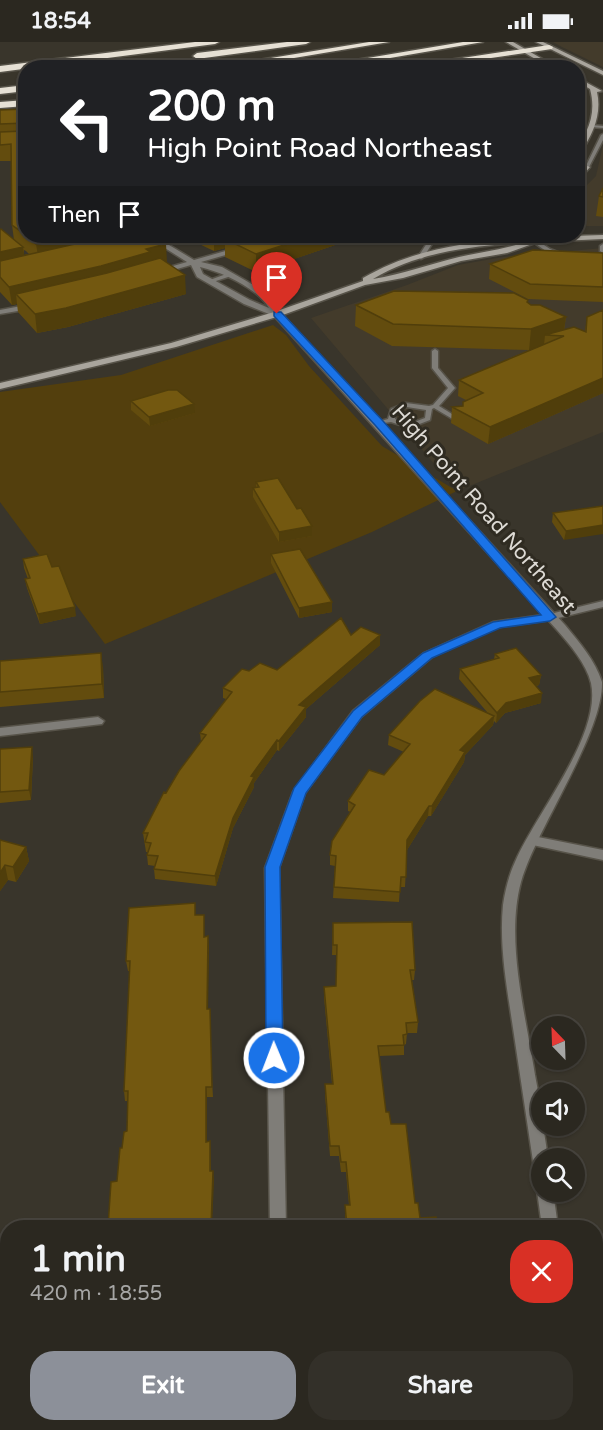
<!DOCTYPE html>
<meta charset="utf-8">
<style>
body{margin:0;font-family:"Varela Round",sans-serif;background:#333029;color:#f1f3f6;height:100vh;display:flex;flex-direction:column;font-size:22px;white-space:nowrap}
*{box-sizing:border-box;margin:0}
p{font-size:20px;color:#a6a6a5}
.icon{flex:none;width:33px;height:33px;fill:none;stroke:currentColor;stroke-width:2;stroke-linecap:round;stroke-linejoin:round}
.map{position:relative;flex:1;overflow:hidden}
.side{position:absolute;left:0px;top:1178px;width:603px;height:212px;display:flex;flex-direction:column;background:#2b2820;border-radius:24px 24px 0 0;box-shadow:0 2px 4px #0004,0 0 0 2px #47443e}
.side>*{flex:none}
.banner{position:absolute;left:18px;top:18px;width:567px;height:183px;border-radius:24px;box-shadow:0 2px 4px #0004,0 0 0 2px #47443e;background:#202124;color:#fff;overflow:hidden}
.needle{width:39px;rotate:337deg}
.buttons{position:absolute;left:531px;top:974px;display:grid;gap:12px}
.buttons a{display:grid;place-items:center;width:54px;height:54px;border-radius:50%;background:#2b2820;box-shadow:0 2px 4px #0004,0 0 0 2px #47443e;font-size:30px}
.pin{position:absolute;display:grid;place-items:center;width:51px;height:51px;color:#fff;margin:-62px -26px;border-radius:50% 50% 50% 0;rotate:-45deg;box-shadow:0 0 6px #0007}
.pin .icon{rotate:45deg}
.me{position:absolute;width:66px;margin:-33px;rotate:359deg;stroke-linejoin:round;filter:drop-shadow(0 0 4px #0008)}
.turn{display:flex;align-items:center;gap:21px;height:126px;padding:0 30px;font-size:27px}
.turn .icon{width:78px;height:78px;stroke-width:2.5}
.turn b{display:block;font-size:42px;line-height:51px}
.then{display:flex;align-items:center;height:57px;padding:0 30px;background:#0003;gap:12px;font-size:22px}
.round{display:grid;place-items:center;flex:none;width:63px;height:63px;border-radius:24px;background:#333029}
.headline{display:flex;align-items:center;justify-content:space-between;height:102px;padding:0 30px}
h1{font-size:36px;font-weight:800;line-height:45px}
.cta{display:flex;gap:12px;margin-top:auto;padding:12px 30px}
.cta a{flex:1;height:69px;border-radius:24px;background:#8c9099;color:#fff;font-size:24px;font-weight:800;line-height:69px;text-align:center}
.cta a+a{background:#333029;color:#f1f3f6}
.status{display:flex;justify-content:space-between;align-items:center;height:42px;padding:0 30px;background:#2b2820;direction:ltr}
.status svg{height:16px;fill:currentColor}
.map>svg:first-child{display:block}
</style>
<div class="status"><b>18:54</b><svg viewBox="0 0 49 12"><path d="M0 12V9h3v3zM5 12V6h3v6zM10 12V3h3v9zM15 12V0h3v12zM26 1h20v11H26zM47 4h2v5h-2z"/></svg></div>
<div class="map">
<svg width="603" height="1388" viewBox="0 0 603 1388">
<rect width="100%" height="100%" fill="#39352b"/>
<!-- built -->
<path fill="#433b2b" d="M553,0H603V25L562,5Z
M505,16L531,25H443Z
M603,103V184H581L578,183V152L596,134Z
M603,206V390L457,449L311,276L407,243L458,223L503,215Z"/>
<!-- green -->
<path fill="#533f0d" d="M273,283L286,293L309,324L382,404L457,449L372,490L105,602L0,460V350L121,333Z"/>
<g fill="none" stroke-linecap="round" stroke-linejoin="round">
<defs>
<path id="service" d="M591,83L603,84V86L591,85Z
M603,92V98L589,125L585,126L601,93Z
M423,194H428L435,197L423,216L421,217L418,215L429,198L423,195Z
M535,197L550,207L565,213L562,215L546,209L533,200V198Z
M603,202V211L600,209V204Z
M229,231L231,232V234L210,241L207,239Z
M435,307L438,309V326L455,346L439,364L460,377V379H456L434,366L432,367L430,378L409,386L391,380L377,382V380L388,377L391,367L406,361L429,364L433,363L448,346L432,326V309ZM407,365L426,368L425,376L409,382L395,377L396,369Z"/>
<path id="minor" d="M146,194H154L194,218L243,204V208L201,220L222,225L269,252L281,272L274,274L244,262L197,235L191,223L156,233V229L187,220ZM200,225C222,230 257,246 269,266L250,258L203,232Z
M32,262L36,264L35,266L0,272V268Z
M603,559V565L550,578L499,585L432,615L361,675L305,751L279,826L286,1185H270L265,826L293,750L353,669L424,611L493,580L550,572Z
M98,675L104,679L102,682L0,694V686Z
M533,794L603,808V818L528,802L527,799L528,796Z"/>
<path id="tertiary" d="M274,270H280L310,303L565,583C579,600 595,618 602,640C603,692 536,787 521,840C505,899 526,974 535,1033C538,1050 542,1066 542,1083H543L548,1116H542V1133L536,1131L534,1126C527,1079 520,1033 513,986C507,946 499,904 503,863C505,849 509,833 515,820C535,773 602,693 591,641C586,621 570,603 557,588L274,274Z
M542,1143V1149H553L558,1185H542L537,1149Z
M571,1382H589L590,1388H572Z"/>
<path id="secondary" d="M506,0H513L558,26H551Z
M536,0H543L603,29V33Z
M578,36L602,49L597,50C602,72 593,92 581,110L578,112C577,104 583,98 586,90C593,76 594,62 590,47L578,40Z
M578,121L590,125L578,139V133L583,126L578,125Z
M603,193V197L538,200L507,211L461,219L403,236L365,243L280,274L176,305L0,347V341L171,301L274,270L363,239V236C435,194 522,196 603,193ZM522,201C501,208 480,210 459,215C430,222 403,232 373,237C418,210 471,204 522,201Z"/>
<path id="motorway" d="M195,0H219L215,2L0,30V24Z
M287,0H310L306,2L197,17L193,14L197,11Z
M369,0H389L234,26H210Z
M463,0H483L332,26H308Z
M549,3L553,5L552,7L422,26H396Z
M26,43V49L0,52V46Z
M26,58V64L0,66V60Z"/>
</defs>
<!-- service casing -->
<use href="#service" stroke="#575349" stroke-width="3"/>
<!-- minor casing -->
<use href="#minor" stroke="#575349" stroke-width="3"/>
<!-- tertiary casing -->
<use href="#tertiary" stroke="#575349" stroke-width="3"/>
<!-- secondary casing -->
<use href="#secondary" stroke="#575349" stroke-width="3"/>
<!-- motorway casing -->
<use href="#motorway" stroke="#575349" stroke-width="3"/>
<!-- service -->
<use href="#service" fill="#7f7d78" fill-rule="evenodd"/>
<!-- minor -->
<use href="#minor" fill="#7f7d78" fill-rule="evenodd"/>
<!-- tertiary -->
<use href="#tertiary" fill="#7f7d78" fill-rule="evenodd"/>
<!-- secondary -->
<use href="#secondary" fill="#a9a59d" fill-rule="evenodd"/>
<!-- motorway -->
<use href="#motorway" fill="#e6e0d4" fill-rule="evenodd"/>
</g>
<!-- wall -->
<path fill="#634c0e" fill-rule="evenodd" d="M26,67V194L167,220H165L186,252L68,285L37,291L18,270L17,262L12,263L0,250V188L14,198L12,183L11,119H0V68ZM24,208L26,209L29,212L24,213Z
M603,146V175L596,174L599,154Z
M182,194H341V201L256,230L225,215V206L214,209Z
M603,211V260L528,257L489,237L490,222Z
M528,258V261L531,263L566,275L564,288L585,290L587,275L603,351L488,402L451,381L452,365L463,364L466,358L458,354L459,338L529,308L392,304L355,284L356,263Z
M131,359L195,371L150,384L131,368Z
M256,440L297,467L312,494L279,500L253,455V446L256,445Z
M603,464L564,498L552,480L553,471Z
M271,512L332,570L299,576L271,521Z
M23,517L52,525L76,574L40,582L27,546L25,537H28L24,526Z
M351,593H380V603L306,667V675L279,709L277,708L254,741V745L233,786L216,844L155,837L154,827L155,824L148,823L147,813L148,810H146L143,791L166,751L201,700L200,691L226,657L223,656V646L249,629L277,628Z
M495,612L541,633L539,643L536,644L541,661L505,671L496,681L494,679L493,683L465,713L464,720L431,774H428L407,808L405,845H400L399,860L333,856L335,824L330,823V813L351,770L348,769V759L384,733L404,710L388,703L389,693L487,670L459,637L460,627L494,617Z
M0,619L103,625L104,656L0,665Z
M0,707L33,715L31,758L0,761Z
M0,798L26,805L29,819L16,840L8,838L0,849Z
M195,873L204,883V895L208,894V967L213,1055H207V1100L210,1099L211,1129L214,1139H117L122,1106L127,1089L128,1059H125L124,1049L130,929H128L126,919Z
M333,881L415,928L414,938H412L418,980L417,991H407L406,1002L404,1003V1013L379,1014L386,1070L420,1176L438,1185H346L345,1173V1163H349L346,1130H341L339,1114H330L325,1052V1042H332L324,955V945L336,944V913H332Z"/>
<!-- shaded-wall -->
<path fill="#503e0b" d="M72,194H135L39,220L36,202Z
M214,194H266L225,197V206L214,209Z
M312,194H341V201L256,230V212Z
M166,202L167,220L16,252L17,262L12,263L9,245Z
M23,205L26,223L0,229V210Z
M185,233L186,252L68,285L37,291L35,272Z
M566,275L563,294L545,293L544,303L529,309L531,287Z
M603,336V351L488,402L490,385Z
M194,362L195,371L150,384L149,375Z
M603,483V492L564,498L566,489Z
M312,484V494L279,500V490Z
M332,560V570L299,576V566Z
M75,565L76,574L40,582L38,572Z
M380,593V603L306,667V675L279,709V699L299,663Z
M101,611L103,625L104,656L102,642Z
M541,633L539,643L528,646L529,636Z
M542,651L541,661L505,671L496,681L497,671L506,661Z
M494,674L493,683L465,713L464,720L431,774L432,764L460,708Z
M277,698V708L254,741V745L233,786L216,844L215,834L233,776L251,734Z
M32,705L33,715L31,758L29,748Z
M429,764L428,774L407,808V798Z
M26,805L29,819L16,840L13,825Z
M5,823L8,838L0,849V831Z
M208,894L209,904L208,977L207,967Z
M206,1045L207,1055V1110L206,1100Z
M213,1129L214,1139L212,1185H211Z"/>
<!-- building -->
<path fill="#735810" stroke="#503e0b" stroke-width="1.5" d="M26,67V81L0,82V68Z
M26,82V193L12,183L11,102L0,103V90L24,89Z
M603,146V155L599,154Z
M1,187L23,205L0,210V188Z
M26,194H72L36,202Z
M110,194H154L166,202L146,207L150,210L101,224L9,245L0,235V219Z
M238,194H312L256,212L225,197Z
M533,208L603,211V245L530,242L490,222Z
M160,216L185,233L66,266L35,272L16,252L107,231Z
M394,249L514,251L528,258L527,260L531,263H540L566,275L531,287L393,282L356,263Z
M603,268V336L490,385L452,365L463,364V360L483,351L459,338L564,294L545,293L574,285L586,290L587,275Z
M168,348H177L194,362L149,375L131,359Z
M278,436L297,467L301,466L312,484L279,490L253,446L259,445L256,440Z
M603,464V483L566,489L553,471Z
M300,507L332,560L299,566L271,512Z
M47,512L52,525L59,524L75,565L38,572L25,537L30,536L23,517Z
M341,576L351,593L361,585L380,593L299,663L306,665L279,699L277,698L251,734L254,735L233,776L215,834L154,827L158,814L147,813L151,801L145,800L148,791H143L164,750L166,751L179,729L206,693L200,691L232,650L223,646L242,627L249,629L260,621L277,628Z
M516,606L541,633L529,636L542,651L506,661L497,671L460,627L499,616L495,612Z
M101,611L102,642L0,650V619Z
M435,647L494,674L460,708L465,710L432,764H429L407,798L406,835H401L400,850L334,845L336,814L330,813L332,799L355,763L348,759L369,728L384,733L410,702L389,693L420,659Z
M32,705L29,748L0,750V707Z
M0,798L26,805L13,825L5,823L0,831Z
M195,861V873H204V895L208,894L207,967H210L212,1045H206V1100L210,1099V1129H213L211,1185H108L111,1140L117,1139L120,1106H122L124,1090L127,1089L128,1049H124L130,919H126L129,866Z
M412,880L415,928H410L418,980L406,981L407,992L403,993L404,1003L378,1004L386,1070H389L391,1082H406L415,1161H418L420,1176L436,1175L438,1185H347L345,1163H350L346,1120H341L339,1104H330L325,1042H333L324,945L336,944L337,903H333V881Z
M69,1382H152V1387L125,1388H69Z
M388,1382H459L468,1388H384Z"/>
<!-- route -->
<path fill="#1a73e8" stroke="#114b97" stroke-width="1.5" d="M274,270H281L383,379L556,575L550,579L500,586L432,616L362,675L306,751L280,825L283,1016L280,1021L274,1023L268,1021L266,1016L265,825L294,746L353,669L423,611L493,580L541,573L375,383L274,274Z"/>
<g text-anchor="middle" stroke-width="6" stroke-linejoin="round" paint-order="stroke">
<!-- street labels -->
<g font-size="21" fill="#dddad4" stroke="#2f2b21">
<text transform="translate(484 467) rotate(49)" y="7">High Point Road Northeast</text>
</g>
</g>
</svg>
<div class="buttons">
<a><svg class="needle" viewBox="-14 -14 28 28"><path d="M0-13l5 13h-10z" fill="#e53935"/><path d="M0 13l5-13h-10z" fill="#a6a6a5"/></svg></a>
<a><svg class="icon" aria-label="sound" viewBox="0 0 24 24"><path d="M4 9h4l5-4v14l-5-4H4zM17 9q2 3 0 6"/></svg></a>
<a><svg class="icon" aria-label="search" viewBox="0 0 24 24"><circle cx="10" cy="10" r="6"/><path d="M15 15l6 6"/></svg></a>
</div>
<div class="pin" style="left:277px;top:272px;background:#d93025"><svg class="icon" aria-label="arrive" viewBox="0 0 24 24"><path d="M6 21V4h12l-3 4 3 4H6"/></svg></div>
<svg class="me" style="left:274px;top:1016px" viewBox="-20 -20 40 40"><circle r="17" fill="#1a73e8" stroke="#fff" stroke-width="3"/><path d="M0-11L8 9 0 5-8 9z" fill="#fff"/></svg>
<div class="banner">
<div class="turn"><svg class="icon" aria-label="left" viewBox="0 0 24 24"><path d="M17 20v-9H6M10 6l-5 5 5 5"/></svg><div><b>200 m</b>High Point Road Northeast</div></div>
<div class="then">Then<svg class="icon" aria-label="arrive" viewBox="0 0 24 24"><path d="M6 21V4h12l-3 4 3 4H6"/></svg></div>
</div>
<section class="side">
<div class="headline"><div><h1>1 min</h1><p>420 m · 18:55</p></div><a class="round" style="background:#d93025;color:#fff"><svg class="icon" aria-label="close" viewBox="0 0 24 24"><path d="M6 6l12 12M18 6L6 18"/></svg></a></div>
<div class="cta"><a>Exit</a><a>Share</a></div>
</section>
</div>
